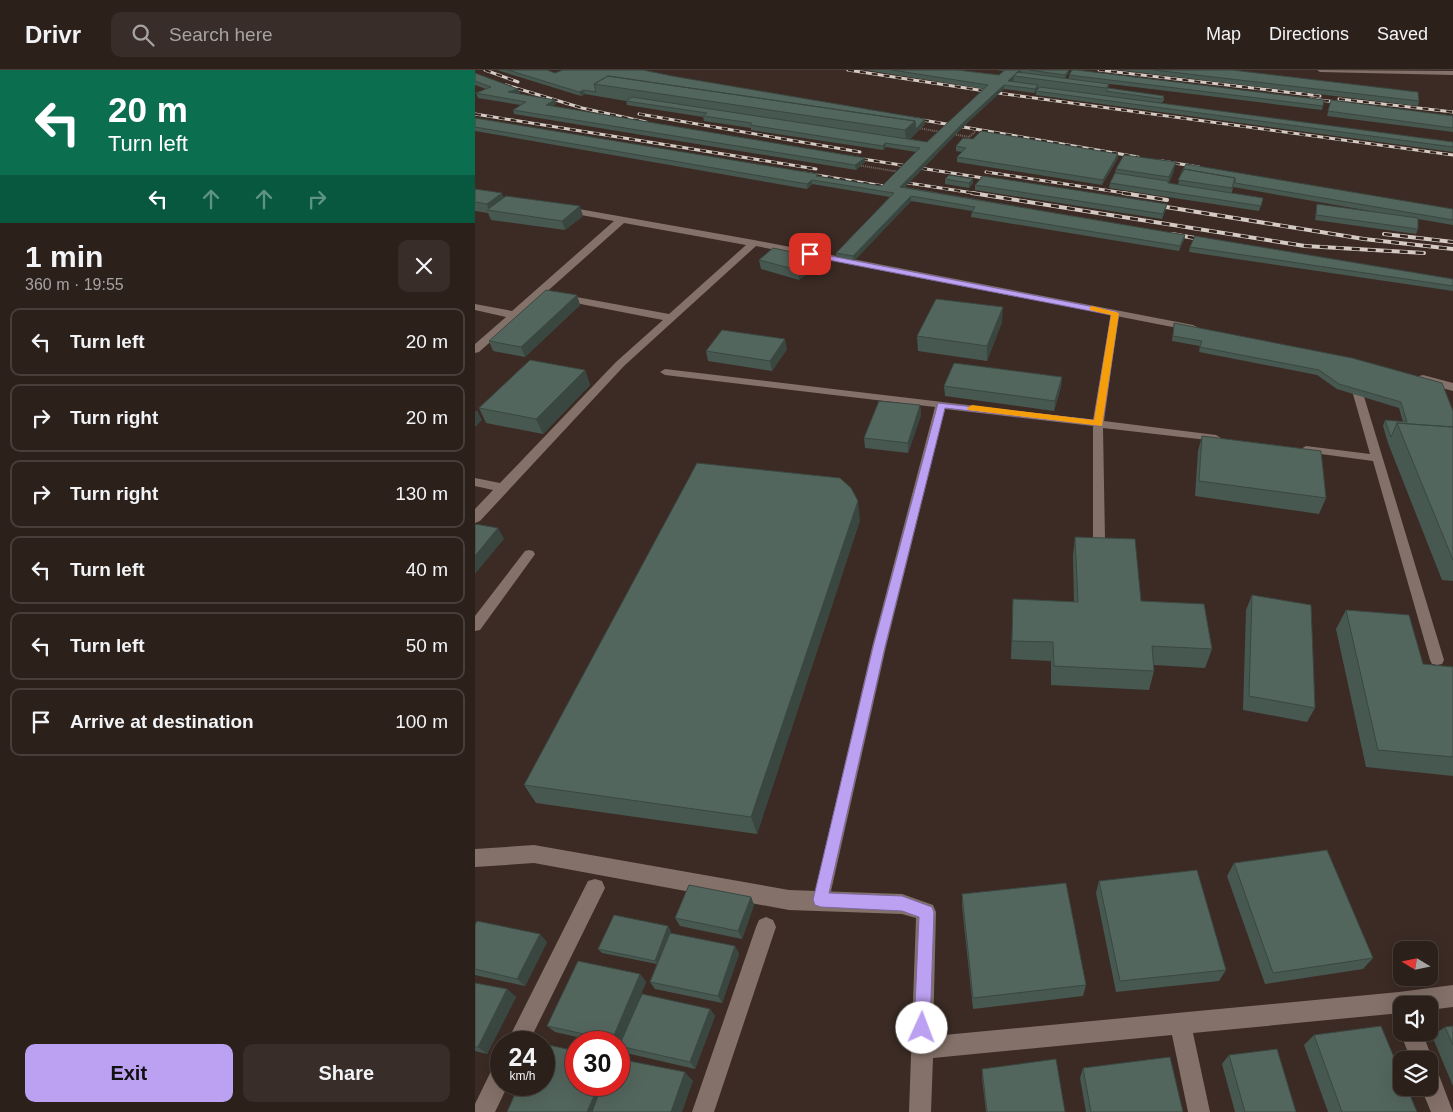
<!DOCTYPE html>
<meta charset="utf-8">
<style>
body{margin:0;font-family:Helvetica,sans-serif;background:#382d28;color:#f1f3f6;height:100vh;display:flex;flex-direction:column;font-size:19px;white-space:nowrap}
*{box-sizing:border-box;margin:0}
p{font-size:16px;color:#a6a3a3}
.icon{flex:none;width:28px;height:28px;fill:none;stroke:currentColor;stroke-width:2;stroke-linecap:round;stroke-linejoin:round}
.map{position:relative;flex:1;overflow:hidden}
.details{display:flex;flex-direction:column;background:#2c201b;width:475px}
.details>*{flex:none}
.top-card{background:#0b6e4f;color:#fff;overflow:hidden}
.needle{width:32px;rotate:280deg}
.buttons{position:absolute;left:918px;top:871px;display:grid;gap:10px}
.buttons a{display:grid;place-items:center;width:45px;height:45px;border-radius:10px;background:#2c201b;box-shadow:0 5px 20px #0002,0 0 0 1px #483e3a;font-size:25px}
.speed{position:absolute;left:15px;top:961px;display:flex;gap:10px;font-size:25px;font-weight:700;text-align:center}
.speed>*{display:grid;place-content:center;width:65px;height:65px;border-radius:50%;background:#2c201b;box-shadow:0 5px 20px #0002,0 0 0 1px #483e3a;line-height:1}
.speed small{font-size:12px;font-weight:400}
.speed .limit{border:8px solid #d22;background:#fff;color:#111}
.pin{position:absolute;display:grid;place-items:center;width:42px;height:42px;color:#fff;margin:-21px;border-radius:10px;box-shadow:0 2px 8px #0006}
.me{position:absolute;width:55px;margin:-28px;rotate:2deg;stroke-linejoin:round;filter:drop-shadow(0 0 4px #0008)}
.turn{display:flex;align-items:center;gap:18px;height:105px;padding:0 25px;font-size:22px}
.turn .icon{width:65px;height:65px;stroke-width:2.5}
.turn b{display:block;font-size:35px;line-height:42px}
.lanes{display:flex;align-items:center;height:48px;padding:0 25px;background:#0003;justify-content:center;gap:25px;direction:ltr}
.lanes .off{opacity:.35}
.round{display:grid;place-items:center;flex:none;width:52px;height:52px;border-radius:10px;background:#382d28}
.summary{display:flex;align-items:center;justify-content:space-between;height:85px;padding:0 25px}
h1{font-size:30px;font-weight:800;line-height:38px}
.primary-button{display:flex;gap:10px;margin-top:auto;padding:10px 25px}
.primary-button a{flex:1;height:58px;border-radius:10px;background:#bca0f2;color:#111;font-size:20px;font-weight:800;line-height:58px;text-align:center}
.primary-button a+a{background:#382d28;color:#f1f3f6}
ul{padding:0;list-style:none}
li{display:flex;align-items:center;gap:15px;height:68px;margin:0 10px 8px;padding:0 15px;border:2px solid #483e3a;border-radius:10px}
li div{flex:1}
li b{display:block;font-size:19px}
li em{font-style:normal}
header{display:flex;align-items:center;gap:30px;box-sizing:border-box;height:70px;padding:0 25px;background:#2c201b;border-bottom:1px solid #483e3a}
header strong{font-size:24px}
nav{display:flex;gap:28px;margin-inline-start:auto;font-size:18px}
.search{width:350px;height:45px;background:#382d28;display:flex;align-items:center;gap:12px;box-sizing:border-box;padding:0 18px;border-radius:10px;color:#a6a3a3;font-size:19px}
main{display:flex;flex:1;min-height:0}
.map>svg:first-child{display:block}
</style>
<header>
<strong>Drivr</strong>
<div class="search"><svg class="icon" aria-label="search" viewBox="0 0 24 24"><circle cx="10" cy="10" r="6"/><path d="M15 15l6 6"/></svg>Search here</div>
<nav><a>Map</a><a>Directions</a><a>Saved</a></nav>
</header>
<main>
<section class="details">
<div class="top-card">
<div class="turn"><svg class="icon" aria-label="left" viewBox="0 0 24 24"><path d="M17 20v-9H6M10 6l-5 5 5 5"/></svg><div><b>20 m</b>Turn left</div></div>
<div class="lanes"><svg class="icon" aria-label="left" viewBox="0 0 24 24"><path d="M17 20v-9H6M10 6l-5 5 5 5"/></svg><svg class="icon off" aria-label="ahead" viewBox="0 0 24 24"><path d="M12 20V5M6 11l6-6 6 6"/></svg><svg class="icon off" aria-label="ahead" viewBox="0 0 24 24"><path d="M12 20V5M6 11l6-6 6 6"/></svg><svg class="icon off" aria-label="right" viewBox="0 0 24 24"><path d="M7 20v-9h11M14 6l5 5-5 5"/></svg></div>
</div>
<div class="summary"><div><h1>1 min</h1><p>360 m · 19:55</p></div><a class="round"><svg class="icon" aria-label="close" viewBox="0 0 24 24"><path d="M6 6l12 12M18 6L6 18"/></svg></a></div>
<ul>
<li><svg class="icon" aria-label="left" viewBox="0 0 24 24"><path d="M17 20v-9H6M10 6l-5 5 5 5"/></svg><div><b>Turn left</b></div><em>20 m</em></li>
<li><svg class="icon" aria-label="right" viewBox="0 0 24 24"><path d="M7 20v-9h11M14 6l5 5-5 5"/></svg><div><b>Turn right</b></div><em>20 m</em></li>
<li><svg class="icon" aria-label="right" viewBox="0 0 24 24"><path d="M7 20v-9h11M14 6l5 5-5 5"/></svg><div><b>Turn right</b></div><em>130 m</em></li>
<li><svg class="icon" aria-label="left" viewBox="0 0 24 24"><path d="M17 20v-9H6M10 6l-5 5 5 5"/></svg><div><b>Turn left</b></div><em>40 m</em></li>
<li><svg class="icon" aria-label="left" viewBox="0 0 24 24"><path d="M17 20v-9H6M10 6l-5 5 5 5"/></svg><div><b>Turn left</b></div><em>50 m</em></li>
<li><svg class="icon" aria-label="arrive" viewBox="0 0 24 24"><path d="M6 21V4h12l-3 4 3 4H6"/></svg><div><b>Arrive at destination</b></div><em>100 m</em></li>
</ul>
<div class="primary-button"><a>Exit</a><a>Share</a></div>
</section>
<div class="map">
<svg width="978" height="1042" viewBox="0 0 978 1042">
<rect width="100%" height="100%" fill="#3b2b24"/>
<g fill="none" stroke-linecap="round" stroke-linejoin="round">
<!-- path -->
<path stroke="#766862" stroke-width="2" stroke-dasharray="1 1" stroke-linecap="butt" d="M443,58L466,62
M477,64L494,67L500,62
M382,95L425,102"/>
<!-- service -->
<path fill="#847169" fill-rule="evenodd" d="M842,0L978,1V5L845,2Z
M640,240L644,243L629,351L741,365L746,368L741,371L628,358L630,469L624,473L618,469V356L470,339L411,577L354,830L352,836L346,838L340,836L338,830L397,577L460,337L190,305L185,302L190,299L618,350L636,243Z
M879,307L884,310L969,590L967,594L962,595L957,594L955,590L898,391L831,382L826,379L831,376L895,384L874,310Z
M54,480L58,481L60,484L58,487L5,560L0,561V546L50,481Z"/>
<!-- minor -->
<path fill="#847169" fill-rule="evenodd" d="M87,136L279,170L718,255L724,258L718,261L281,176L149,296L5,451L0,453V439L18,420L0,416V408L25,413L141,292L188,250L85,230L81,229L80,227L81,225L85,224L194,244L271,175L149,153L4,282L0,283V274L31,247L0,240V234L37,241L139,151L84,141L82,139Z
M948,305L978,313V321L944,312L942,309L944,306Z
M59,775L314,820L427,824L458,835L461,842L458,966L924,922L978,915V937L954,940V935H926V943L718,963L735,1042H713L697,965L458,988L456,1042H434L441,848L427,844L314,840L59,793L0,797V779Z
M120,809L127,811L130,818L54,972H32L113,811Z
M291,847L298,850L301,857L239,1042H217L281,857L284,850Z
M926,959V962H947L958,990L955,997L962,1000L978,1042H956L946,1018H954V990H936L925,962Z
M26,994V1015H33L20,1042H0V1034L18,997Z"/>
<defs>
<path id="rail-far1" d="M10,0L43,12
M373,0L530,24L978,85
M624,0L845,26
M31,15L107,38L171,52
M836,29L870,33
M864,29L978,42
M0,44L341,99
M164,44L385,82
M436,48L663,87
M375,87L521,110
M687,91L724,97
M511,102L656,124
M329,103L421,118
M420,111L505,124"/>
<path id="rail" d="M497,123L830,176L949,183
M648,123L692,130
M679,135L889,169L978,179
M697,164L731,170
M909,164L978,172"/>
</defs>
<!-- rail-far1 casing -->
<use href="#rail-far1" stroke="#d5cbc5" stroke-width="3"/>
<!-- rail casing -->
<use href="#rail" stroke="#d5cbc5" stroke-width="4"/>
<!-- rail-far1 -->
<use href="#rail-far1" stroke="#31211b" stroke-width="2" stroke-dasharray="6" stroke-linecap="butt"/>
<!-- rail -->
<use href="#rail" stroke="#31211b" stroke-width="2.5" stroke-dasharray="8" stroke-linecap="butt"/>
</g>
<!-- wall -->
<path fill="#475850" d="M22,0H72L80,3L197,6L450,49V54L435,69L452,72L509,19L390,0H482L524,5L529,1L521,0H594L593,4L590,8L634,14L633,18L689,26V30L687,33L630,26L978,72V82L561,25V21L564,18H563V19L559,23L529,19L491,54L430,117L710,165L709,170L704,181L496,147L497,141L436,131L379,191L361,188V183L415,127L337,114L332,119L0,61V48L343,104V106L407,116L441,82L411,77L408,80L276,60V58L229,51L228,47L152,35L151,31L110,24L106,26Z
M644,0H757L944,31L943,36Z
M0,3L43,19L45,23L43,24L80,30L81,34L78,36L390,88V92L381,100L39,44L38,40L46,35L3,28L1,23L11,19L0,15Z
M594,5L849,30L847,40L594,9Z
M856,30L978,46V62L852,46Z
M481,76L643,88L627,115L482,92V87L487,82L481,81Z
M641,99L699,101L694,113L703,115L706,103L978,139V155L943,149V159L941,164L840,150L842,134L912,144L758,117L757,123L788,128L784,141L634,118L635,113L640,103Z
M470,109L498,113L494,118L470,114Z
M500,115L691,139L687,149L500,120Z
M0,119L29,128L108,146L90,160L16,150L13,143L0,141Z
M715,177L978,209V221L714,182Z
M340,187L341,197L324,210L286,199L284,190Z
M102,225L105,235L50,287L18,281L14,271Z
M527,252L512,291L443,281L442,266Z
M699,253L978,341V511L967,510L913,373L908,356L910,350L928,352L924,338L862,319L842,305L724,282L725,276L697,271Z
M312,279L297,301L233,291L231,281Z
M110,300L115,315L68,364L11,353L4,338Z
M587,307L586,317L579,341L470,326L469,316Z
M445,335L446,345L433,383L390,378L389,368Z
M727,366L851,428L844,444L720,426L723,381Z
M385,450L282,764L61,733L49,715Z
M600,467L666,531L737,579L730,598L679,595V601L674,620L576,615V591L536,589L538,529L599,532L598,486Z
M777,525L840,638L832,652L768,640L771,540Z
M871,540L948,594L978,597V706L891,697L861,559Z
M759,793L898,888L888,899L790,914L752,806Z
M624,811L751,900L744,911L641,922L621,823Z
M487,824L611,915L608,926L498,939L487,836Z
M276,827L279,835L267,869L205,856L200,848Z
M0,855L72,872L50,916L0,905Z
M196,861L195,863L260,876L264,884L247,933L180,919L175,912L182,894L127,883L123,879Z
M165,904L171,912L144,977V972H124L80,962L72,956Z
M0,913L32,919L41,927L12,984L0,981Z
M235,939L240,946L220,999L151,983L144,976Z
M978,956V1016L957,966L970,957Z
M839,965L942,1042H853L829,975Z
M754,985L821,1042H760L747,994Z
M608,998L708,1042H611L605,1008Z
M507,999L590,1042H511L507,1008Z"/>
<!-- shaded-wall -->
<path fill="#3a4741" d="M545,0H546V3L539,6V10L532,15L533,11Z
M594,0L593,4L590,9V5Z
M529,15V19L491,54L426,121L425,117L491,50Z
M563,15V19L559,23L560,19Z
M43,19L45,23L35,26L33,22Z
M109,20L110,24L106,26L104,22Z
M80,30L81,34L72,39L71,35Z
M450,49V54L431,73L430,60L440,51Z
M410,73L411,77L408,80V76Z
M643,84V88L627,115L628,110Z
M390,88V92L381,100L380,95Z
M701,92L699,101L693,116L694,107Z
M498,109V113L494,118V113Z
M337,110V114L332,119V114Z
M27,123L31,133L14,141L12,134Z
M436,126V131L379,191L378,186Z
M692,134L691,139L687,149L688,144Z
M105,136L108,146L90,160L87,151Z
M710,165L709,170L704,181L705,176Z
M340,187L341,197L324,210L323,200Z
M102,225L105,235L50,287L46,277Z
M528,237L527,252L512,291V276Z
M310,269L312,279L297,301L295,291Z
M110,300L115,315L68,364L61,349Z
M587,307L586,317L579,341L580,331Z
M445,335L446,345L433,383V373Z
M2,340L7,350L0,357V342Z
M383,431L385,450L282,764L276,747Z
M23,458L29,469L0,504V486Z
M276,827L279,835L267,869L263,861Z
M193,856L196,861L183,894L180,891Z
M65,864L72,872L50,916L42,909Z
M260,876L264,884L247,933L243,926Z
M165,904L171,912L144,977V972H139L137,970Z
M32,919L41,927L12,984L3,977Z
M235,939L240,946L220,999L215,992Z
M210,1002L218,1011L207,1042H196Z
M124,1015H133L122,1042H112Z"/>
<!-- building -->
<path fill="#53665d" stroke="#3a4741" d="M33,0H72L80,3L88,0H168L197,6L450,49L441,59L440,51L133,6L119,14L121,22L109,20L104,22Z
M417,0H482L524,5L530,0H545L533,11L563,15L560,19L529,15L491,50L425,117L710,165L705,176L497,142L500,137L436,126L378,186L361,183L419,123L337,110L332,114L0,57V48L343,104L341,106L407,116L445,78L410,73L408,76L275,55L277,53L228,46L232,43L151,31L157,27L452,72L513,15Z
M554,0H594L590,5Z
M597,0H602L849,30L848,36L594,5Z
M679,0H757L943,22L944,31Z
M542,2L634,14L631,18L539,6Z
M0,3L43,19L33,22L80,30L71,35L390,88L380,95L38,40L51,32L1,23L16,17L0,11Z
M133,6L440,51L430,60L119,14Z
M565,17L978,72V77L561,21Z
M633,18L689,26L687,29L631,21Z
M856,30L978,46V58L853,41Z
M506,61L643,84L628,110L482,87L491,78L481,76L488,68L498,69Z
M649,85L701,92L694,107L641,99Z
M711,94L978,139V150L760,113V108L709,99L707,103H706Z
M709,99L760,108L757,118L703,110Z
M640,103L693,111V113L788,128L786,136L635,113Z
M474,105L498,109L494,113L470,109Z
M508,106L692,134L688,144L500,115Z
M0,119L27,123L12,134L0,132Z
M31,126L105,136L87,151L12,140Z
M842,134L943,148V159L841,145Z
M720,166L978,209V216L715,177Z
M298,178L340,187L323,200L284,190Z
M71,220L102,225L46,277L14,271Z
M461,229L528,237L512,276L442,266Z
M699,253L877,288L967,313L978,341V357L922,353L916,367L910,350L932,352L926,332L864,314L844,300L725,277L727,271L698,266Z
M247,260L310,269L295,291L231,281Z
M55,290L110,300L61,349L4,338Z
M479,293L587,307L580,331L469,316Z
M404,331L445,335L433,373L389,368Z
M922,353L978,357V490Z
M727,366L846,381L851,428L724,411Z
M222,393L365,408L376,418L383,431L276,747L49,715Z
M0,454L23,458L0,486Z
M600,467L660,469L666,531L729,534L737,579L677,576L679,601L579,596L578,572L537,571L538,529L603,532Z
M777,525L836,535L840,638L774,626Z
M871,540L934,545L948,594L978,597V687L903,680Z
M852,780L898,888L798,903L759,793Z
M722,800L751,900L645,911L624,811Z
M591,813L611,915L498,928L487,824Z
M214,815L276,827L263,861L200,848Z
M139,845L193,856L180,891L123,879Z
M2,851L65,864L42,909L0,899V855Z
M195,863L260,876L243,926L175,912Z
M103,891L165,904L137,970L72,956Z
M0,913L32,919L3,977H0Z
M167,924L235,939L215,992L144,976Z
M906,956L926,1004V1018H932L942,1042H867L839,965Z
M978,956V975L970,957Z
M69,974L101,981V1015H124L112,1042H32L44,1015H69Z
M802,979L821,1042H770L754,985Z
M695,987L708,1042H616L608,998Z
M144,989L210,1002L196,1042H117L127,1015H144Z
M581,989L590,1042H512L507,999Z"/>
<!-- route -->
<path fill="#bca0f2" stroke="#7a689d" d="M335,182L640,241L644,243L627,356L470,338L410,577L354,823L427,826L457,837L459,842L455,958L453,964L447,967L441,964L439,958L444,847L427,841L346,837L340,835L338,830L398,577L463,333L619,350L636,245L333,186L332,184Z"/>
<!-- slow -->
<path fill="#f59e0b" d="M617,236L644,243L627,356L493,340L492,338L497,335L619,350L636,245L615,240V237Z"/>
</svg>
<div class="buttons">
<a><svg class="needle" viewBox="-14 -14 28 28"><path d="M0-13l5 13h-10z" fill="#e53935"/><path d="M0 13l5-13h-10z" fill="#a6a3a3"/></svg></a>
<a><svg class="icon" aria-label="sound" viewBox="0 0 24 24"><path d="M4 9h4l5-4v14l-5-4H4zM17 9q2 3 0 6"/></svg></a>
<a><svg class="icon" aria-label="layers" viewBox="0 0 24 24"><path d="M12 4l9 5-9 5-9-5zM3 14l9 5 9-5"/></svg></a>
</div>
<div class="speed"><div>24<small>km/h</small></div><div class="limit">30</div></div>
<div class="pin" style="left:335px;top:184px;background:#d93025"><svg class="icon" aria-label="arrive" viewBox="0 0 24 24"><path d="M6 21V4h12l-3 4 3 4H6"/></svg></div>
<svg class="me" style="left:447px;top:958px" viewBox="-20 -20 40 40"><circle r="19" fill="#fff"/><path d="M0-13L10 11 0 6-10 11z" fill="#bca0f2"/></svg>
</div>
</main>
